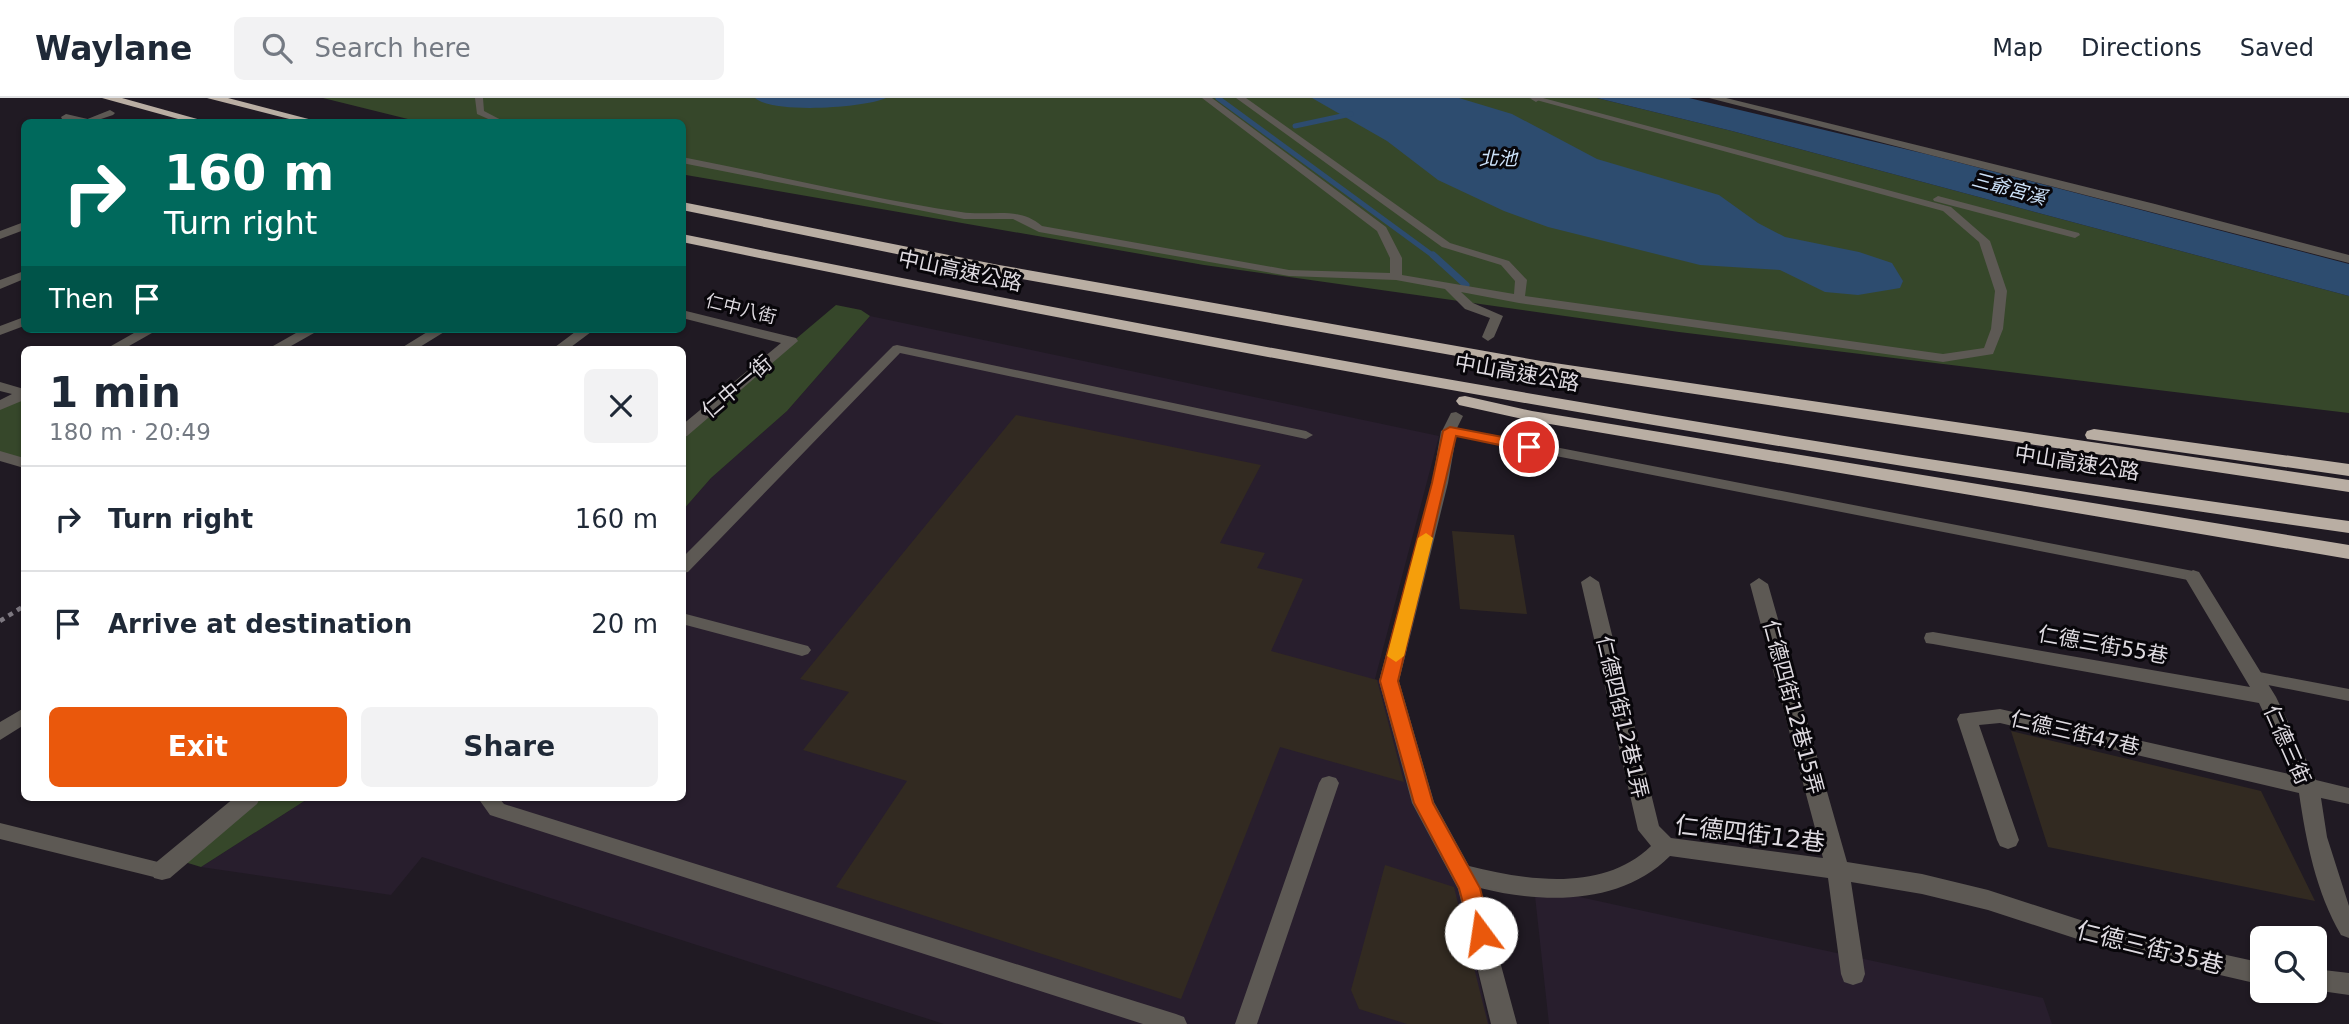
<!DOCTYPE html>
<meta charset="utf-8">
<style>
body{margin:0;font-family:"DejaVu Sans","Noto Sans TC",sans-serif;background:#f2f2f3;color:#1f2937;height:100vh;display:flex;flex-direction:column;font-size:26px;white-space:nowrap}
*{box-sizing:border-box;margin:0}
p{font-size:23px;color:#747a83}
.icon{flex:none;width:38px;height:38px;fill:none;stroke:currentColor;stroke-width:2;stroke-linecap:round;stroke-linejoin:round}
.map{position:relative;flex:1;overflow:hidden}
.drawer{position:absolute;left:21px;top:248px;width:665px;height:455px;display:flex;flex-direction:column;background:#fff;border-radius:10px;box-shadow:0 2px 5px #0004}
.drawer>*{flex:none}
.hud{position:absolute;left:21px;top:21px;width:665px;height:214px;border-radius:10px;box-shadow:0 2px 5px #0004;background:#00695c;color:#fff;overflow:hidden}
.buttons{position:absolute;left:2250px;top:828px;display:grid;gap:14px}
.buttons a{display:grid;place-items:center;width:77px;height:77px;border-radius:10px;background:#fff;box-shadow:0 2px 5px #0004;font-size:35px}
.pin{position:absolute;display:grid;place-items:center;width:60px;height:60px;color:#fff;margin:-30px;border:4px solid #fff;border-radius:50%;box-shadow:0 2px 7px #0007}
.me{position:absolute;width:77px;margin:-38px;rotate:346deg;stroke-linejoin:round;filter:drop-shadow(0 0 5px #0008)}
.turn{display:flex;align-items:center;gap:24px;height:147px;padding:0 28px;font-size:32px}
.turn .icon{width:91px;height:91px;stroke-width:2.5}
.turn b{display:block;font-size:49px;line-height:60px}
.then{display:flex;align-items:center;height:66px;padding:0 28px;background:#0003;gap:14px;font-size:26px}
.round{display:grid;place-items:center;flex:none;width:74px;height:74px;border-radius:10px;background:#f2f2f3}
.overview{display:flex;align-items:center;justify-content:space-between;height:119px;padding:0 28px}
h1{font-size:42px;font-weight:800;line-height:52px}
.action{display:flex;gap:14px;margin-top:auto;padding:14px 28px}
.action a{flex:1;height:80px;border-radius:10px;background:#ea580c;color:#fff;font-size:28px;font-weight:800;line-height:80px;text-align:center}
.action a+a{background:#f2f2f3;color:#1f2937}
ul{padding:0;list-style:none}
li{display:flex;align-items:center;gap:21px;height:105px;padding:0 28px;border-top:2px solid #e0e1e3}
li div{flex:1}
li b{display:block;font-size:26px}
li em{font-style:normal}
header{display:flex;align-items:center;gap:42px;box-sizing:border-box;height:98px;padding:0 35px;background:#fff;border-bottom:2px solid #e0e1e3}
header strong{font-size:33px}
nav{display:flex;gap:38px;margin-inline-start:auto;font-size:24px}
.search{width:490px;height:63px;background:#f2f2f3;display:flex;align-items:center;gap:18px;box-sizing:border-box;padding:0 24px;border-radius:10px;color:#747a83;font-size:26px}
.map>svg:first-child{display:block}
</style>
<header>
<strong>Waylane</strong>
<div class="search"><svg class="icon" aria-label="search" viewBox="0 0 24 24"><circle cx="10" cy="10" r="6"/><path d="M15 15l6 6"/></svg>Search here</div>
<nav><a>Map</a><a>Directions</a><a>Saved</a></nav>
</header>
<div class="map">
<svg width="2349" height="926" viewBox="0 0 2349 926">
<rect width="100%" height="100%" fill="#201a23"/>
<!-- built -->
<path fill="#281e2d" d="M870,218L1439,338L1375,581L1384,584L1406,685L1459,790L1489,926H944L422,759L391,797L201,769L309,700H682L683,412L711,380L787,313Z
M1534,789L2043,900L2052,926H1549Z"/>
<!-- green -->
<path fill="#36472a" d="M323,0H1597L1732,33L2349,198V315L1679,234L1204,167L686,77L683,76L682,24H420Z
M836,207L861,212L870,218L787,313L711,380L683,412V336Z
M24,296V365L0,358V308Z
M252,700H309L201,769L178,762Z"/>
<!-- water -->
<path fill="#2d4c6f" d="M755,0H886C864,10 773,16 755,0Z
M1312,0H1459L1512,16L1597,61L1719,97L1758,125L1785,139L1859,154L1892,165L1903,183L1900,190L1858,197L1825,194L1780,172L1700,167L1548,129L1504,113L1438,82L1387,43Z
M1597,0H1689L1926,56L2349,166V198L1732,33Z"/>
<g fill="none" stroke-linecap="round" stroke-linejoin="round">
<!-- stream-far1 -->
<path stroke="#2d4c6f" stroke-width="5" d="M1218,0L1435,159
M1295,28L1351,16"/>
<!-- stream -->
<path stroke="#2d4c6f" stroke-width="7" d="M1433,157L1466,187"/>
</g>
<!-- building -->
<path fill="#322a21" d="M1016,317L1261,367L1220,445L1265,455L1257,470L1303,481L1271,553L1377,582L1404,684L1280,649L1181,901L836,789L907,683L803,652L849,594L800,581Z
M1452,433L1514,437L1527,516L1460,511Z
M2011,633L2261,693L2315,803L2048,749Z
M1385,767L1454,789L1488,926H1407L1359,911L1351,892Z"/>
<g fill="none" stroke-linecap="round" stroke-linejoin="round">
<!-- path -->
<path stroke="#7d7880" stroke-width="4.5" stroke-dasharray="5 5" stroke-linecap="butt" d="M0,523L24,508"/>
<!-- lane -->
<path fill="#5d5954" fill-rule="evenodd" d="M475,0H483L484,13L505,24H495L477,16Z
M1202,0H1212L1386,129L1402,160V177L1514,196L1515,183L1501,167L1442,149L1236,0H1246L1450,145L1509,163L1527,182L1525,198L1943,256L1984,250L1991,231L1995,193L1979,144L1943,113L1529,0H1543L1951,109L1990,143L2007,193L2003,231L1993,256L1943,264L1519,205L1461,194L1473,205L1503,218L1494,239L1488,243L1482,239L1490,220L1465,211L1445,191L1396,182L1289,178L1039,134L1013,121H964L682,65V59C775,77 868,100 961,114C990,119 1017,107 1042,128L1289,172L1390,175V160L1377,133Z
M110,12L115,15L113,17L92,24H80Z
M1938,98L2079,135L2080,137L2075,140L1934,103L1933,101Z
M897,247L1306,333L1313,337L1306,341L900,255L688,474L682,475V460L893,248Z
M1456,314L1463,318L1457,330L2193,473L2201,478L2193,483L1444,336L1442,333L1451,315Z
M682,515L808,548L811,552L808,556L802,558L682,526Z
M2254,573L2349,591V603L2248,583L2245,579L2248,575Z
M1329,678L1336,680L1339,685L1257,926H1235L1319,685L1322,680Z
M478,700H499L504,706L1176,916L1184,919L1187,926H1143L490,717Z
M0,725L162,765L169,767L172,773L169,779L162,781L0,741Z"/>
<!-- street -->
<path fill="#5d5954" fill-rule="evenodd" d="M1542,0L1536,4L1531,1L1532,0Z
M1709,0H1726L2155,106L2349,157V165Z
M66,16L92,22L93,24L62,21L61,19Z
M24,124V132L0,141V133Z
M24,173V181L0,191V182Z
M682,212L796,240L798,243L687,338L682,339V327L781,245L682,220Z
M24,219V228L0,237V228Z
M141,231H159L122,252H104Z
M303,231H321L284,252H266Z
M432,231H449L415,252H398Z
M579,231H595L567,252H551Z
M0,284L24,291V302L0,312V302L12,296L0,293Z
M1449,328L1457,333L1448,385L1399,583L1434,704L1469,768C1528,783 1604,794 1651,748L1638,732L1581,484L1590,478L1599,484L1659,728L1671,740L1823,760L1750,486L1759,480L1768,486L1847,764L1922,776L1988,792L2108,831L2263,865V887L2108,851L1988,812L1922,796L1851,784L1865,876L1862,884L1853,887L1844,884L1841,876L1828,780L1670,758C1621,807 1544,806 1480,790L1517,926H1491L1458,791L1412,705L1379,583L1432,385L1441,333Z
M0,353L24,360V370L0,363Z
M2193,472L2199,474L2276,599L2316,682L2349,690V706L2321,700L2327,739L2349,808V840L2341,837C2316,794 2306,743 2299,695L2000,625L1979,627L2019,742L2016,748L2008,751L2000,748L1997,742L1957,621L1960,616L2000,611L2293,677L2259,605L1933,546L1926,545L1924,540L1926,535L1933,534L2250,589L2184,478Z
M24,610V627L0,642V624Z
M234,700H260L257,706L170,780L162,782L154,780L151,773L154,766Z
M2315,871L2349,875V897L2314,892Z"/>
<!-- highway -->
<path fill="#b9aea3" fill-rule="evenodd" d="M102,0H122L208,24H189Z
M207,0H228L320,24H301Z
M682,104L999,167L1541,263L2349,382V394L1541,273L999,177L682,112Z
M682,136C1235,249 1790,345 2349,423V435C1790,356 1235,259 682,144Z
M1465,298L1532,313L2349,447V461L1532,323L1459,307L1456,303L1459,299Z
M2094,331L2349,366V378L2087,341L2085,337L2087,333Z"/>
</g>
<!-- route -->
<path fill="#ea580c" stroke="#983908" stroke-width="2" d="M1450,329L1529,344L1536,349L1529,353L1456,338L1398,583L1433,705L1480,790L1491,835L1488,842L1481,844L1473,842L1459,790L1414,705L1380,583L1432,385L1443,333Z"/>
<!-- slow -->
<path fill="#f59e0b" d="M1426,435L1433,440L1404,558L1396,564L1387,558L1418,440Z"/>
<g text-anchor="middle" stroke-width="6" stroke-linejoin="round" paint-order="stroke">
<!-- far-street labels -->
<g font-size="18" fill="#dedae0" stroke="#08060a">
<text transform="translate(741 211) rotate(14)" y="6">仁中八街</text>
</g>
<!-- far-water labels -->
<g font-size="19" font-style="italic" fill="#cee3fb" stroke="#08060a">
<text x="1498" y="67">北池</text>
<text transform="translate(2009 90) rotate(15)" y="7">三爺宮溪</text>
</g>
<!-- street labels -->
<g font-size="21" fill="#dedae0" stroke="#08060a">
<text transform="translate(960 173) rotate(12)" y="7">中山高速公路</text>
<text transform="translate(1517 275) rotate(10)" y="7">中山高速公路</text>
<text transform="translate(737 289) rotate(-40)" y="7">仁中一街</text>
<text transform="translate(2077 365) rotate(9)" y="7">中山高速公路</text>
<text transform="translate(2103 547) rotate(10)" y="7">仁德三街55巷</text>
<text transform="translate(1793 609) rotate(75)" y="7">仁德四街12巷15弄</text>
<text transform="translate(1622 619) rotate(77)" y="7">仁德四街12巷1弄</text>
<text transform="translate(2075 635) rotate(13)" y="7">仁德三街47巷</text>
<text transform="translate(2287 647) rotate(66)" y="7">仁德三街</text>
</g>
<!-- near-street labels -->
<g font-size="24" fill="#dedae0" stroke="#08060a">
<text transform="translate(1750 736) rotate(7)" y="8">仁德四街12巷</text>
<text transform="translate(2150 850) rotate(14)" y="8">仁德三街35巷</text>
</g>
</g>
</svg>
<div class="buttons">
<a><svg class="icon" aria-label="search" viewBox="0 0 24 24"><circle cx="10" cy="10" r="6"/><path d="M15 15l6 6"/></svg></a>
</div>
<div class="pin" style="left:1529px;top:349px;background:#d93025"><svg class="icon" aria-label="arrive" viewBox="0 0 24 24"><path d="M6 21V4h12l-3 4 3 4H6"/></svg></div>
<svg class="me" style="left:1481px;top:835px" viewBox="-20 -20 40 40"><circle r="19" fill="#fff"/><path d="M0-13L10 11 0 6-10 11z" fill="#ea580c"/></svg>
<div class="hud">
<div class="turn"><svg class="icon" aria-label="right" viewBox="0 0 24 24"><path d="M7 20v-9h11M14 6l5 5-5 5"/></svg><div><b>160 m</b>Turn right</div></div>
<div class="then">Then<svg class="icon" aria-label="arrive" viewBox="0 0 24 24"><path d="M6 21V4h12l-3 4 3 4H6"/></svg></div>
</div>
<section class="drawer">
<div class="overview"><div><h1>1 min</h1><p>180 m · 20:49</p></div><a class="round"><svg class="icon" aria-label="close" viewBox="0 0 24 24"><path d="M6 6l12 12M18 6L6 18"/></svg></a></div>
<ul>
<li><svg class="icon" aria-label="right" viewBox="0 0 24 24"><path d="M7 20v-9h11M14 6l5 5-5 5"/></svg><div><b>Turn right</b></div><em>160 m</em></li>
<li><svg class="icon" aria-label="arrive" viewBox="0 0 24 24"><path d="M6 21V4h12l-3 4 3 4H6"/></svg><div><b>Arrive at destination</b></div><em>20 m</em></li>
</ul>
<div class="action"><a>Exit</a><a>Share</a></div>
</section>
</div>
